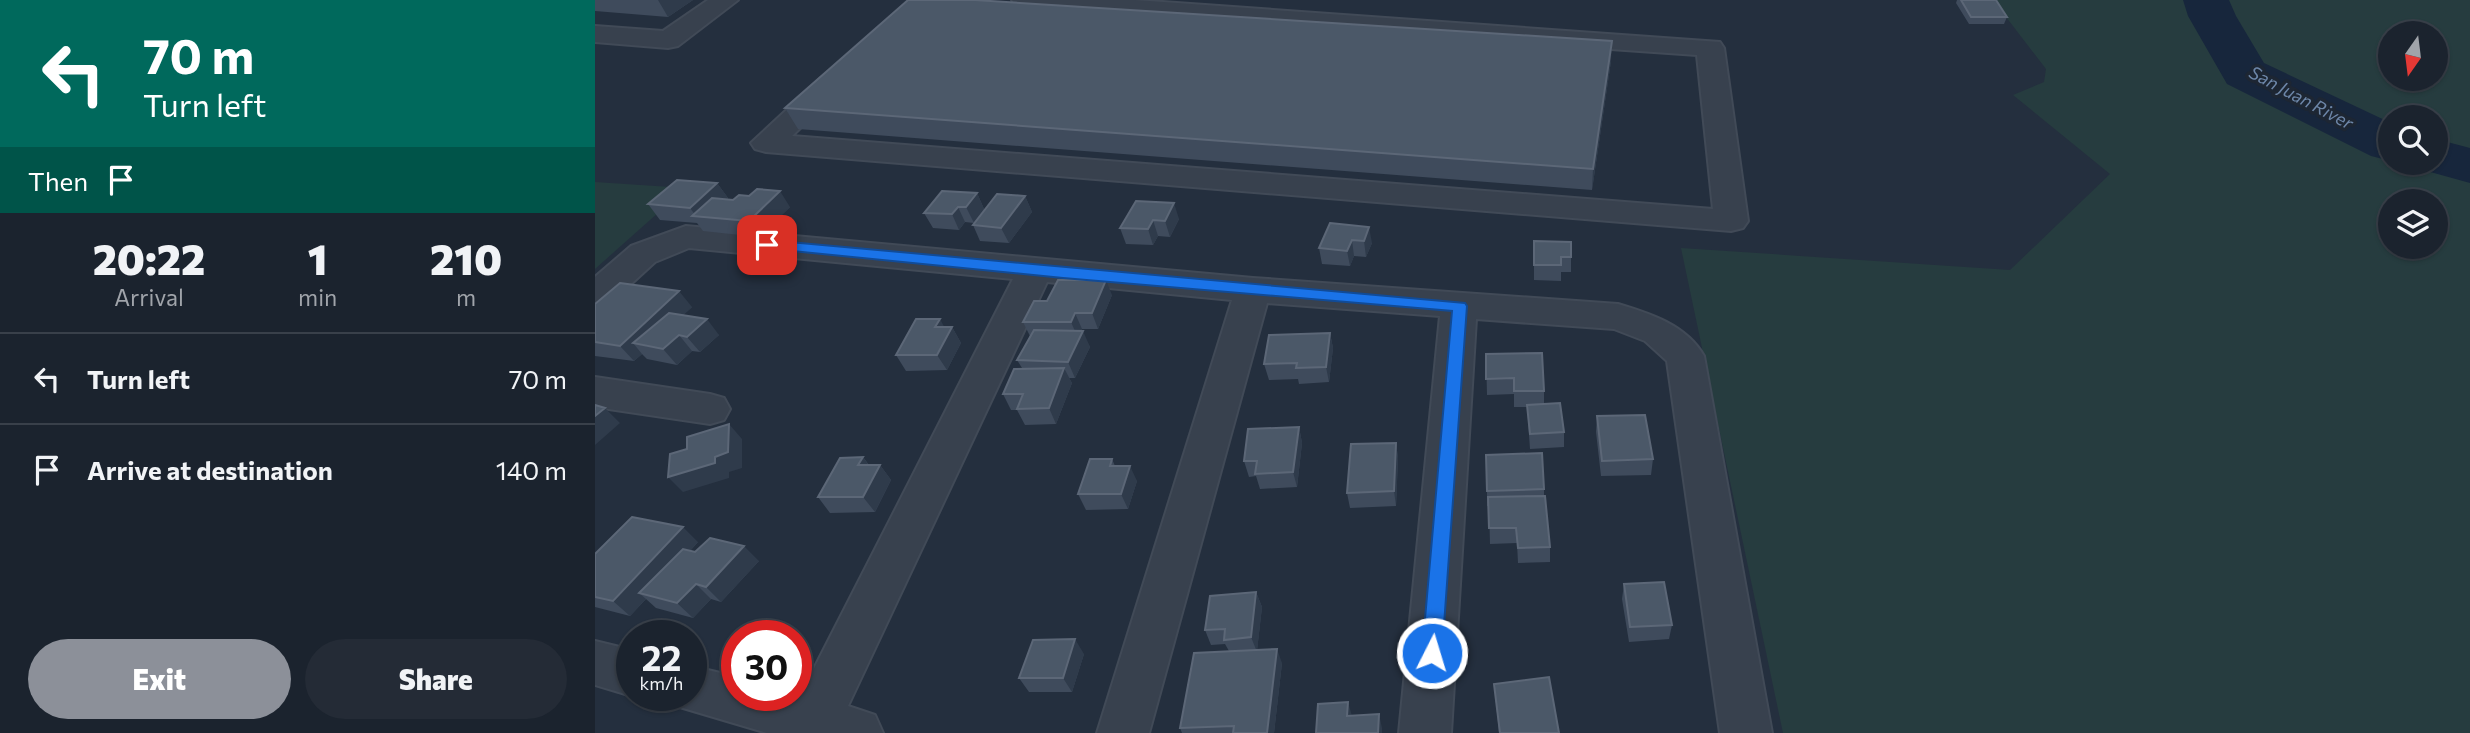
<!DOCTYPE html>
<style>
body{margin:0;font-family:Commissioner,sans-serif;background:#242b36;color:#f1f3f6;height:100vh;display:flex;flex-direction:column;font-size:26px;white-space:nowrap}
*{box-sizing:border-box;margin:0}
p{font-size:23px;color:#a0a4aa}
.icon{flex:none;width:38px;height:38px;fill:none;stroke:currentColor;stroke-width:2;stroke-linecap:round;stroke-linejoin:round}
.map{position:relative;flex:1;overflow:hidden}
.details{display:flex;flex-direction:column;background:#1b232e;width:595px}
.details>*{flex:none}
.top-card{background:#00695c;color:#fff;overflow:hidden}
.needle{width:46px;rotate:194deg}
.fabs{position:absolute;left:1783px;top:21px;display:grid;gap:14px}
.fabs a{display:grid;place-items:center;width:70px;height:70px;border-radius:50%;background:#1b232e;box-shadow:0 2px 5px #0004,0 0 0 2px #39404a;font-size:35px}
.speed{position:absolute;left:21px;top:620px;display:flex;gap:14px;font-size:35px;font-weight:700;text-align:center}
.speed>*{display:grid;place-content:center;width:91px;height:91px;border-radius:50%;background:#1b232e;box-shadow:0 2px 5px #0004,0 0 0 2px #39404a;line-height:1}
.speed small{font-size:18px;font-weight:400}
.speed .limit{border:10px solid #d22;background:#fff;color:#111}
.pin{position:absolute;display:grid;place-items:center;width:60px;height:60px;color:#fff;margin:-30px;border-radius:14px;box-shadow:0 4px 10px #0006}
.me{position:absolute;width:77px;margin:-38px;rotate:5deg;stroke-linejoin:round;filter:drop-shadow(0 0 5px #0008)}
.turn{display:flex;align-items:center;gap:24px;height:147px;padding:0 28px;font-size:32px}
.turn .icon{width:91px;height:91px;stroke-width:2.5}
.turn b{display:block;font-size:49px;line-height:60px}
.then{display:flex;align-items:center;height:66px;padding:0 28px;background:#0003;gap:14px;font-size:26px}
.eta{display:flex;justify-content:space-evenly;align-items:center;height:119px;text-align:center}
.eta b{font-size:42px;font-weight:800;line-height:49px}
.action{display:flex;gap:14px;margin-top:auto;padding:14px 28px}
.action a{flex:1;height:80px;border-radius:42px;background:#8c9099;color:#fff;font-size:28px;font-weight:800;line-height:80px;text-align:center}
.action a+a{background:#242b36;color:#f1f3f6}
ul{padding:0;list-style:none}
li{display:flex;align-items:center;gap:21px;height:91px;padding:0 28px;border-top:2px solid #39404a}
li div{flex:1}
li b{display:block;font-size:26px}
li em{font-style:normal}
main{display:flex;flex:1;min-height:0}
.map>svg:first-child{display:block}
</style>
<main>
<section class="details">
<div class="top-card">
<div class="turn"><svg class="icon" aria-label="left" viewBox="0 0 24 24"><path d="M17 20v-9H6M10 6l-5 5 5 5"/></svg><div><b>70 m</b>Turn left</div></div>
<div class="then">Then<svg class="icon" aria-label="arrive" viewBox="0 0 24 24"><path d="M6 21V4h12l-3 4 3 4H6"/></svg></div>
</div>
<div class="eta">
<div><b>20:22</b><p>Arrival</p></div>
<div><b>1</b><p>min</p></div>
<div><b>210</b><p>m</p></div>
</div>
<ul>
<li><svg class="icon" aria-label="left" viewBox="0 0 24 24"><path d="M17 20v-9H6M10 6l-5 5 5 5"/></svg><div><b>Turn left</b></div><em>70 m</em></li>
<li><svg class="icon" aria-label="arrive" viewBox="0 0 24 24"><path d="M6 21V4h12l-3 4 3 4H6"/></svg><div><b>Arrive at destination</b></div><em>140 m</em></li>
</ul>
<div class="action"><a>Exit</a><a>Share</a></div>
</section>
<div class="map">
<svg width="1875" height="733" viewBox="0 0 1875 733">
<rect width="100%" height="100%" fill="#242f3e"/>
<!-- green -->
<path fill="#263c3f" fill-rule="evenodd" d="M1398,0H1875V733H1188L1086,248L1415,270L1515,174L1418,95L1449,82L1451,69ZM1796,33H1841V79H1796ZM1796,117H1841V163H1796ZM1796,201H1841V247H1796Z
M0,182L91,188L0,269Z"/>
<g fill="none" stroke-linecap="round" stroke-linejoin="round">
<!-- river -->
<path fill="#17263c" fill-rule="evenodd" d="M1588,0H1634L1641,16L1669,63L1796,123V161L1776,156L1632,84L1593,16Z
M1841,139L1875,148V183L1821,168L1817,163H1841Z"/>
<defs>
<path id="minor" d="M113,0H143L83,46L73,48L0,42V26L68,31Z
M417,0H540L1125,42L1129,48L1153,221L1148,228L1136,231L171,152L160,149L156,143L226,78L236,75L246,78L250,84L197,136L1118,209L1102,55L430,8L421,5Z
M91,226L658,278L1023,304C1056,314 1091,325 1109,356L1177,733H1125L1072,361L1050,341L1019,329L881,319L856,733H804L845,316L672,303L554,733H502L637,300L452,282L253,706L280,715L288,733H172L78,705L74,695H96V666L142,677V695L206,694L418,279L94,248L60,262L13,305L0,308V277L36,246Z
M0,377L115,394L129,398L135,409L129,420L115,424L0,407Z
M0,641L37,650V695H40L37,696L0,685Z"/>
</defs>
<!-- minor casing -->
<use href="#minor" stroke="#414a57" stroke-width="4"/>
<!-- minor -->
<use href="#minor" fill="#38414e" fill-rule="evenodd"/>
</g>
<!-- wall -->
<path fill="#3f4b5c" d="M0,0H98L73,17L0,11Z
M1362,0H1401L1412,17L1409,24H1374L1361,3Z
M1016,61L997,190L203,129L190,108Z
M122,183L133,198L131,200L195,207L164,237L108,231L102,223L65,220L53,204Z
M382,193L389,209L379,223L370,222L364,230L338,228L329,213Z
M430,196L437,212L414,243L385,241L378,225Z
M541,201L584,219L575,237L563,236L558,245L531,244L525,228Z
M735,223L777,243L771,257L759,256L755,266L727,264L724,248Z
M939,241L976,242V272H966V281L939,280Z
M517,295L503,329H487L486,331L495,347L480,378H474L477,383L461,424L430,425L422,410H416L408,394L427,368L422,360L435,336L428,322L452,301Z
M0,304L97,307L88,315L124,335L105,352L97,351L82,365L52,359L47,354L39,361L0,356Z
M349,327H357L366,343L352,370L311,371L301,355Z
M735,333L738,348L734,382L704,384L703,379L674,380L669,364Z
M891,354L949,391V404L969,432V447L935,449L932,407H919V394L892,395Z
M1002,416L1058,459L1056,475L1006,476L1001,432Z
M704,427L707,443L702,487L665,489L661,476L654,477L649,461Z
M801,443L803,458L801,506L755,508L752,493Z
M268,457L274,465H285L296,480L280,512L235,513L223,497Z
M517,459L520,466L542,481L533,509L491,510L483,494Z
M949,489V496L955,547V562L923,563L922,543L895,544L894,506H892V491Z
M103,542L95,551L164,561L126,602L116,599L98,618L61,608L51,599L35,616L0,607V554Z
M1029,584L1077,625L1074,639L1034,642L1027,599Z
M661,592L667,607L662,650L687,663L679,733H587L585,728L634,651L630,644L616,645L610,630Z
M489,654L477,692H434L424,678Z
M899,684L964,733H904Z"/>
<!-- shaded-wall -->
<path fill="#2f3b4b" d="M63,0H98L73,17Z
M1017,41L1016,61L997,190L998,169Z
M122,183L133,198L112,217L101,216L95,208Z
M185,191L195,207L164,237L154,221Z
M382,193L389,209L379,223L371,207Z
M430,196L437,212L414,243L406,228Z
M579,203L584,219L575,237L570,221Z
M363,207L370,222L364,230L357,214Z
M558,220L563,236L558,245L553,229Z
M774,227L777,243L771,257L769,241Z
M757,240L759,256L755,266L752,251Z
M511,280L517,295L503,329L497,313Z
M84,291L97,307L55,347L38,343L47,354L39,361L25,346Z
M480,313L487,329L483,338L476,322Z
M112,319L124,335L105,352L92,337Z
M345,319L353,334L357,327L366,343L352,370L342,355L340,327Z
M488,331L495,347L480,378L473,362Z
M735,333L738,348L734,382L731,367Z
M84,335L97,351L82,365L68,349Z
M469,368L477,383L461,424L454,408Z
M10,408L25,423L0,445V416Z
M134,424L147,439V468L134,472V478L88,492L73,477L120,457Z
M704,427L707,443L702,487L698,472Z
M801,443L803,458L801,506L799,491Z
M268,457L279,473L263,465Z
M285,465L296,480L280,512L268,497Z
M535,466L542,481L533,509L526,494Z
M88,527L103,542L54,596L44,593L51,599L35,616L18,601Z
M149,546L164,561L126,602L111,587Z
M101,584L116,599L98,618L82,603Z
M661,592L667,607L662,652L656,637Z
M480,639L489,654L477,692L468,678Z
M682,649L687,663L679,733H672Z
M753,702L757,716H752Z
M784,714L787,728V733H783Z"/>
<!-- building -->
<path fill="#4b5868" stroke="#5c6777" stroke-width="2" d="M313,0H380L1017,41L998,169L190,108Z
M1366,0H1401L1412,17H1376Z
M82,180L122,183L95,208L53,204Z
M162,189L185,191L154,221L97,216L117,198L138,200L144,195L154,196Z
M347,191L382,193L371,207H363L357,214L329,213Z
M402,194L430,196L406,228L378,225Z
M541,201L579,203L570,221L558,220L553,229L525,228Z
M735,223L774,227L769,241L757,240L752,251L724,248Z
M939,241L976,242V257H966V265H939Z
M463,280H511L497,313H480L476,322H428L439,301H452Z
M25,283L84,291L25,346L0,342V304Z
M74,313L112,319L92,337L84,335L68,349L38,343Z
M321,319H345L340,327H357L342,355H301Z
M439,330L488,331L473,362L422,360Z
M735,333L731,367L701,368L702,363L669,364L674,335Z
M947,353L949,391H919V378L891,379V354Z
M469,368L454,408L422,409L428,394H408L419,369Z
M965,403L969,432L935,434L932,405Z
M0,405L10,408L0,416Z
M1050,415L1058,459L1007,461L1002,416Z
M134,424L133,452L120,457V463L73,477L75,454L92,449V437Z
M704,427L698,472L660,474L662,461H649L653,429Z
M801,443L799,491L752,493L756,444Z
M947,453L949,489L892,491L891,455Z
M268,457L263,465H285L268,497H223L245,458Z
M495,459H517L515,466H535L526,494H483Z
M950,496L955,547L923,548L921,528H894L893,497Z
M37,517L88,527L18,601L0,597V554Z
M115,538L149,546L111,587L101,584L82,603L44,593L88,549L100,552Z
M1069,582L1077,625L1035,627L1029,584Z
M661,592L656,637L629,640L630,629L610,630L615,596Z
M480,639L468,678H424L438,640Z
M682,649L672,733H638L639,726L585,728L599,653Z
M954,677L964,733H905L899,684Z
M753,702L752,716L784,714L783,733H721L723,704Z"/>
<!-- route -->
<path fill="#1a73e8" stroke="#114b97" stroke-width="2" d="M172,240L870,303L872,306L847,653L844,659L837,662L830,659L827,653L857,311L468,278L167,248L164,245Z"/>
<g text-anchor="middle" stroke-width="7" stroke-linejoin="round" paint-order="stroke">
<!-- far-water labels -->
<g font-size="18" font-style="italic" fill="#6d86a8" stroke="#1d2633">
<text transform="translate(1706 98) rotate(28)" y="6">San Juan River</text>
</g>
</g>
</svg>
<div class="fabs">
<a><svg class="needle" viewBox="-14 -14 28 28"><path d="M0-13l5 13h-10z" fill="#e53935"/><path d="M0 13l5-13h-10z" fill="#a0a4aa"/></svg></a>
<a><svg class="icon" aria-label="search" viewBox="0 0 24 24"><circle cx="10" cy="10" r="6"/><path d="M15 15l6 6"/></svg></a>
<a><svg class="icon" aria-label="layers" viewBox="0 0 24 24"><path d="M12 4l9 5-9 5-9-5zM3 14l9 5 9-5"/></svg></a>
</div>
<div class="speed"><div>22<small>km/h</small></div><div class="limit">30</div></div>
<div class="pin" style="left:172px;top:245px;background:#d93025"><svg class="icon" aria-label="arrive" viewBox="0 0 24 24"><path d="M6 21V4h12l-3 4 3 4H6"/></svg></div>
<svg class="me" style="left:837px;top:653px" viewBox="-20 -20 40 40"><circle r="17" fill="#1a73e8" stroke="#fff" stroke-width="3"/><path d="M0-11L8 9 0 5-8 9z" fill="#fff"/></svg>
</div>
</main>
